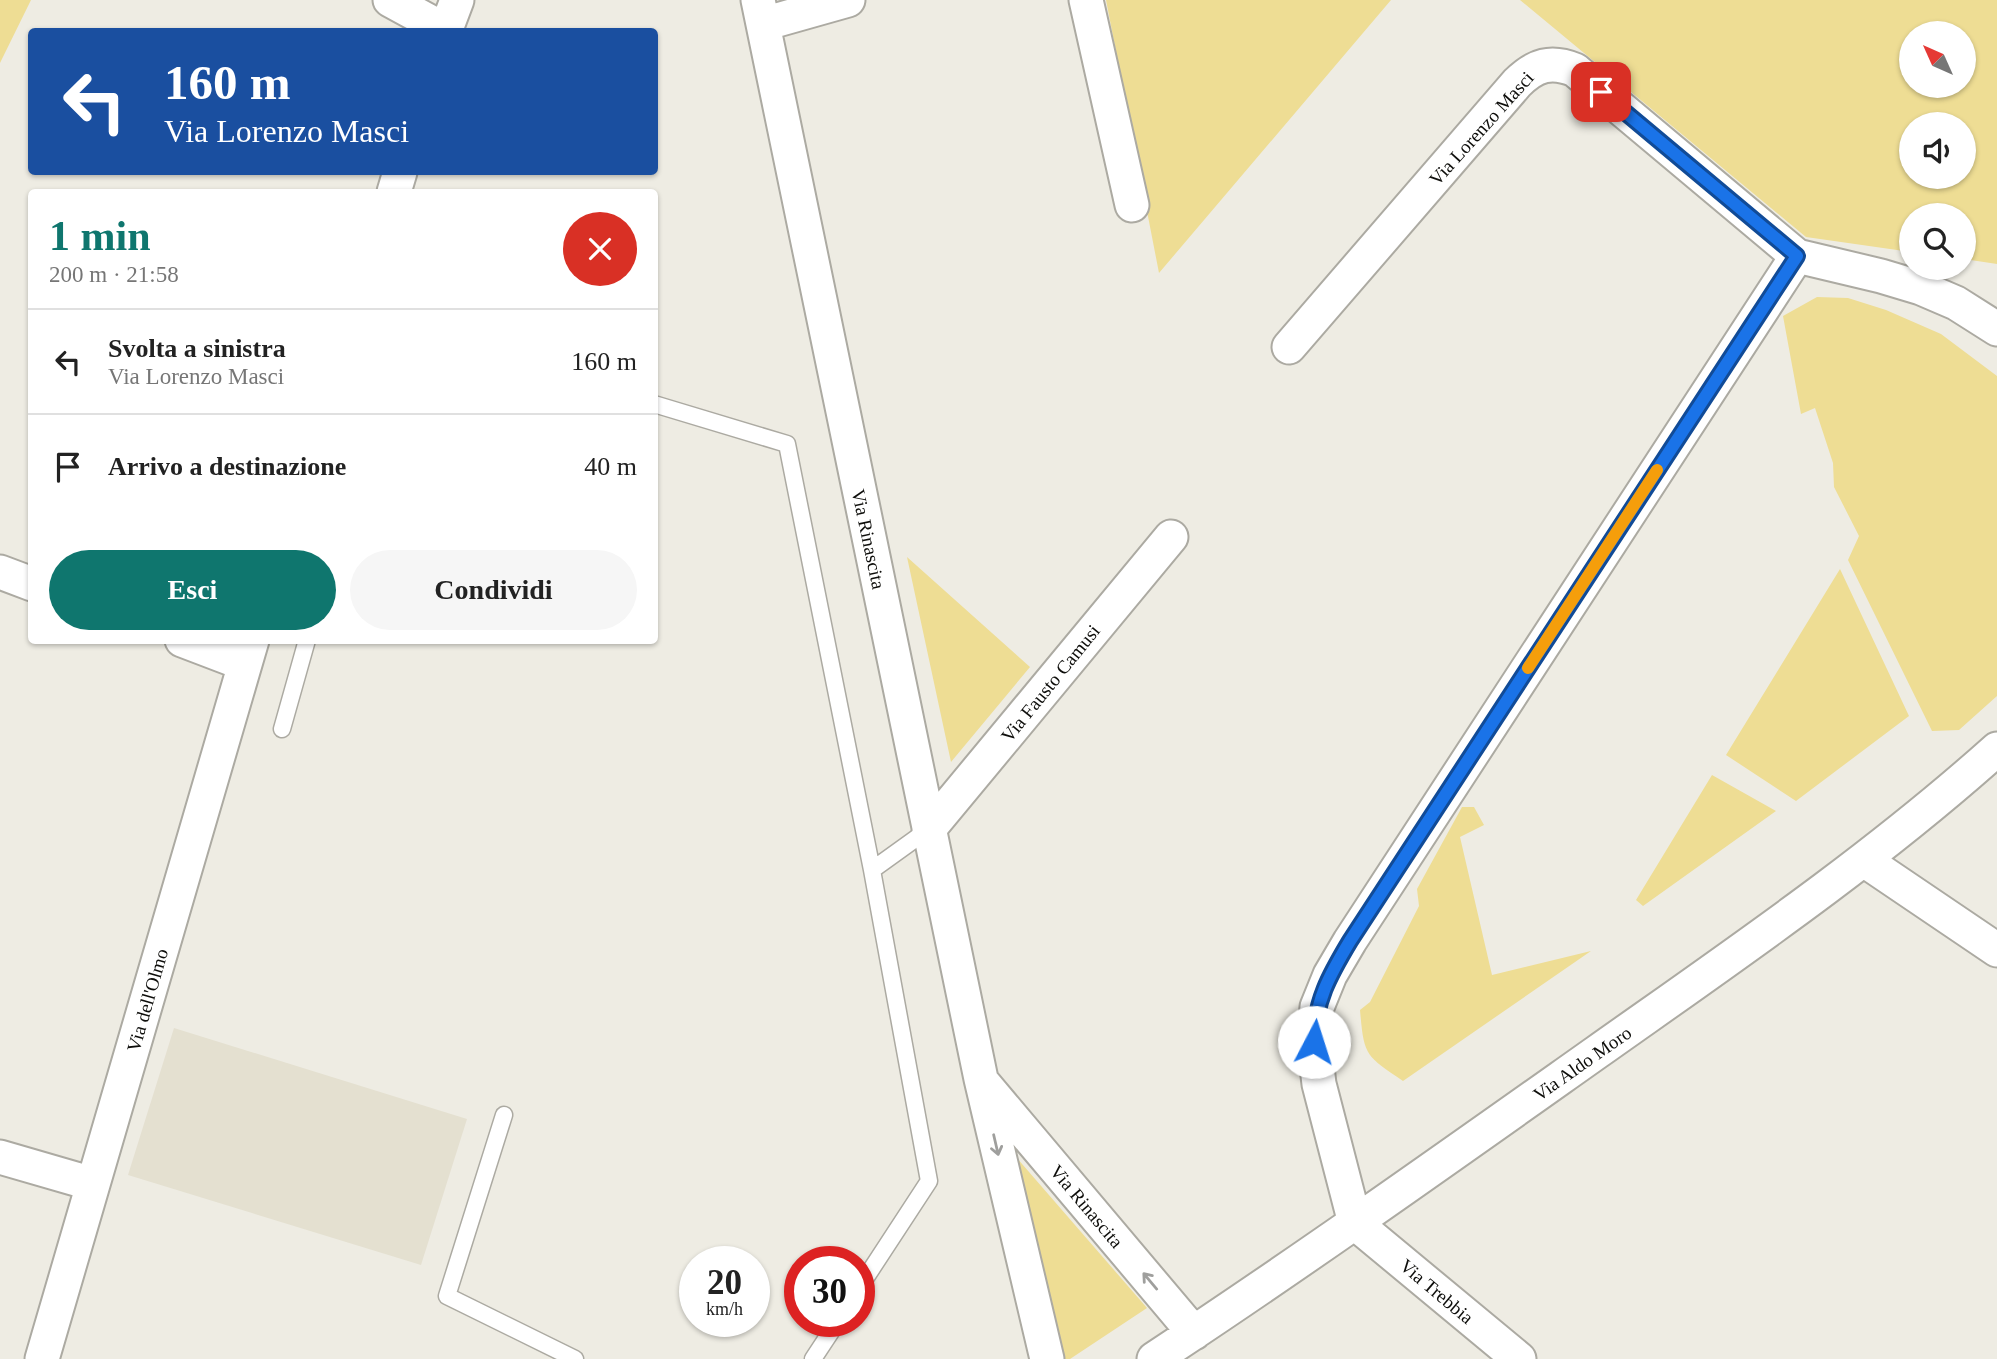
<!DOCTYPE html>
<html lang="it">
<meta charset="utf-8">
<style>
body{margin:0;font-family:Georgia,serif;background:#f6f6f6;color:#222;height:100vh;display:flex;flex-direction:column;font-size:26px;white-space:nowrap}
*{box-sizing:border-box;margin:0}
p{font-size:23px;color:#767676}
.icon{flex:none;width:38px;height:38px;fill:none;stroke:currentColor;stroke-width:2;stroke-linecap:round;stroke-linejoin:round}
.map{position:relative;flex:1;overflow:hidden}
.side{position:absolute;left:28px;top:189px;width:630px;height:455px;display:flex;flex-direction:column;background:#fff;border-radius:7px;box-shadow:0 2px 5px #0004}
.side>*{flex:none}
.banner{position:absolute;left:28px;top:28px;width:630px;height:147px;border-radius:7px;box-shadow:0 2px 5px #0004;background:#1a4fa0;color:#fff;overflow:hidden}
.needle{width:46px;rotate:315deg}
.tools{position:absolute;left:1899px;top:21px;display:grid;gap:14px}
.tools a{display:grid;place-items:center;width:77px;height:77px;border-radius:50%;background:#fff;box-shadow:0 2px 5px #0004;font-size:35px}
.speed{position:absolute;left:679px;top:1246px;display:flex;gap:14px;font-size:35px;font-weight:700;text-align:center}
.speed>*{display:grid;place-content:center;width:91px;height:91px;border-radius:50%;background:#fff;box-shadow:0 2px 5px #0004;line-height:1}
.speed small{font-size:18px;font-weight:400}
.speed .limit{border:10px solid #d22;background:#fff;color:#111}
.pin{position:absolute;display:grid;place-items:center;width:60px;height:60px;color:#fff;margin:-30px;border-radius:14px;box-shadow:0 4px 10px #0006}
.me{position:absolute;width:77px;margin:-38px;rotate:5deg;stroke-linejoin:round;filter:drop-shadow(0 0 5px #0008)}
.turn{display:flex;align-items:center;gap:24px;height:147px;padding:0 21px;font-size:32px}
.turn .icon{width:91px;height:91px;stroke-width:2.5}
.turn b{display:block;font-size:49px;line-height:60px}
.round{display:grid;place-items:center;flex:none;width:74px;height:74px;border-radius:37px;background:#f6f6f6}
.overview{display:flex;align-items:center;justify-content:space-between;height:119px;padding:0 21px}
h1{font-size:42px;font-weight:700;line-height:52px;color:#0f766e}
.action{display:flex;gap:14px;margin-top:auto;padding:14px 21px}
.action a{flex:1;height:80px;border-radius:42px;background:#0f766e;color:#fff;font-size:28px;font-weight:700;line-height:80px;text-align:center}
.action a+a{background:#f6f6f6;color:#222}
ul{padding:0;list-style:none}
li{display:flex;align-items:center;gap:21px;height:105px;padding:0 21px;border-top:2px solid #e0e0e0}
li div{flex:1}
li b{display:block;font-size:26px}
li em{font-style:normal}
.map>svg:first-child{display:block}
</style>
<div class="map">
<svg width="1997" height="1359" viewBox="0 0 1997 1359">
<rect width="100%" height="100%" fill="#eeece3"/>
<!-- built -->
<path fill="#e4e0d0" d="M174,1028L467,1119L421,1265L128,1175Z"/>
<!-- green -->
<path fill="#eedd94" fill-rule="evenodd" d="M0,0H31L0,63Z
M1106,0H1391L1159,273Z
M1520,0H1997V264L1964,259V215H1911V252L1806,237ZM1964,33V86H1911V33ZM1964,124V177H1911V124Z
M1817,297L1848,298L1886,310L1941,334L1997,376V696L1959,730L1932,731L1848,560L1859,536L1834,487L1833,463L1815,408L1801,414L1783,316Z
M907,557L1030,667L951,762Z
M1840,569L1909,716L1796,801L1726,755Z
M1712,775L1776,811L1643,906L1636,900Z
M1462,807H1474L1484,825L1460,837L1492,975L1591,951L1403,1081C1365,1055 1364,1056 1360,1010L1370,1002L1419,906L1417,889Z
M1009,1149L1147,1308L1070,1359H1061Z"/>
<g fill="none" stroke-linecap="round" stroke-linejoin="round">
<defs>
<path id="lane" d="M654,404L787,444L872,870L929,1181L859,1288
M282,729L307,640
M872,870L929,829
M504,1115L447,1296L575,1359
M813,1359L838,1321"/>
<path id="street" d="M390,0L445,30
M758,0L981,1079L1047,1359
M1086,0L1132,205
M763,24L848,0
M445,32L457,0
M394,192L400,172
M1289,347L1517,83C1535,65 1551,60 1575,70L1797,256L1881,276L1921,288L1956,303L1997,329
M0,572L32,584
M182,640L245,664
M929,829L1171,537
M1864,860L1997,950
M984,1084L1194,1333
M0,1157L93,1184
M42,1359L252,640
M1154,1359C1304,1260 1450,1156 1597,1052C1734,955 1872,861 1997,749
M1519,1359L1355,1223L1319,1084L1314,1042L1317,1007L1330,975L1350,941L1797,256"/>
</defs>
<!-- lane casing -->
<use href="#lane" stroke="#acaaa2" stroke-width="19"/>
<!-- street casing -->
<use href="#street" stroke="#acaaa2" stroke-width="37"/>
<!-- lane -->
<use href="#lane" stroke="#fff" stroke-width="16"/>
<!-- street -->
<use href="#street" stroke="#fff" stroke-width="33"/>
</g>
<!-- one-way arrows -->
<defs><path id="oneway-shaft" d="M-6 0H5M1.5-3L5.5 0L1.5 3" fill="none" stroke-width="1.6" stroke-linecap="round" stroke-linejoin="round" transform="scale(1.75)"/></defs>
<g stroke="#9f9f9d">
<use href="#oneway-shaft" transform="translate(996 1145) rotate(77)"/>
<use href="#oneway-shaft" transform="translate(1150 1281) rotate(-130)"/>
</g>
<g fill="none" stroke-linecap="round" stroke-linejoin="round">
<defs>
<path id="route" d="M1314,1042C1315,1001 1329,976 1350,941L1797,256L1601,92"/>
</defs>
<!-- route casing -->
<use href="#route" stroke="#114b97" stroke-width="18"/>
<!-- route -->
<use href="#route" stroke="#1a73e8" stroke-width="12"/>
<!-- slow -->
<path stroke="#f59e0b" stroke-width="12" d="M1528,668L1657,470"/>
</g>
<g text-anchor="middle" stroke-width="5" stroke-linejoin="round" paint-order="stroke">
<!-- street labels -->
<g font-size="19" fill="#0e0e0b" stroke="#fff">
<text transform="translate(1481 128) rotate(-48)" y="7">Via Lorenzo Masci</text>
<text transform="translate(869 539) rotate(78)" y="7">Via Rinascita</text>
<text transform="translate(1050 683) rotate(-51)" y="7">Via Fausto Camusi</text>
<text transform="translate(147 1000) rotate(-74)" y="7">Via dell'Olmo</text>
<text transform="translate(1582 1063) rotate(-35)" y="7">Via Aldo Moro</text>
<text transform="translate(1087 1206) rotate(50)" y="7">Via Rinascita</text>
<text transform="translate(1437 1291) rotate(40)" y="7">Via Trebbia</text>
</g>
</g>
</svg>
<div class="tools">
<a><svg class="needle" viewBox="-14 -14 28 28"><path d="M0-13l5 13h-10z" fill="#e53935"/><path d="M0 13l5-13h-10z" fill="#767676"/></svg></a>
<a><svg class="icon" aria-label="sound" viewBox="0 0 24 24"><path d="M4 9h4l5-4v14l-5-4H4zM17 9q2 3 0 6"/></svg></a>
<a><svg class="icon" aria-label="search" viewBox="0 0 24 24"><circle cx="10" cy="10" r="6"/><path d="M15 15l6 6"/></svg></a>
</div>
<div class="speed"><div>20<small>km/h</small></div><div class="limit">30</div></div>
<div class="pin" style="left:1601px;top:92px;background:#d93025"><svg class="icon" aria-label="arrive" viewBox="0 0 24 24"><path d="M6 21V4h12l-3 4 3 4H6"/></svg></div>
<svg class="me" style="left:1314px;top:1042px" viewBox="-20 -20 40 40"><circle r="19" fill="#fff"/><path d="M0-13L10 11 0 6-10 11z" fill="#1a73e8"/></svg>
<div class="banner">
<div class="turn"><svg class="icon" aria-label="left" viewBox="0 0 24 24"><path d="M17 20v-9H6M10 6l-5 5 5 5"/></svg><div><b>160 m</b>Via Lorenzo Masci</div></div>
</div>
<section class="side">
<div class="overview"><div><h1>1 min</h1><p>200 m · 21:58</p></div><a class="round" style="background:#d93025;color:#fff"><svg class="icon" aria-label="close" viewBox="0 0 24 24"><path d="M6 6l12 12M18 6L6 18"/></svg></a></div>
<ul>
<li><svg class="icon" aria-label="left" viewBox="0 0 24 24"><path d="M17 20v-9H6M10 6l-5 5 5 5"/></svg><div><b>Svolta a sinistra</b><p>Via Lorenzo Masci</p></div><em>160 m</em></li>
<li><svg class="icon" aria-label="arrive" viewBox="0 0 24 24"><path d="M6 21V4h12l-3 4 3 4H6"/></svg><div><b>Arrivo a destinazione</b></div><em>40 m</em></li>
</ul>
<div class="action"><a>Esci</a><a>Condividi</a></div>
</section>
</div>
